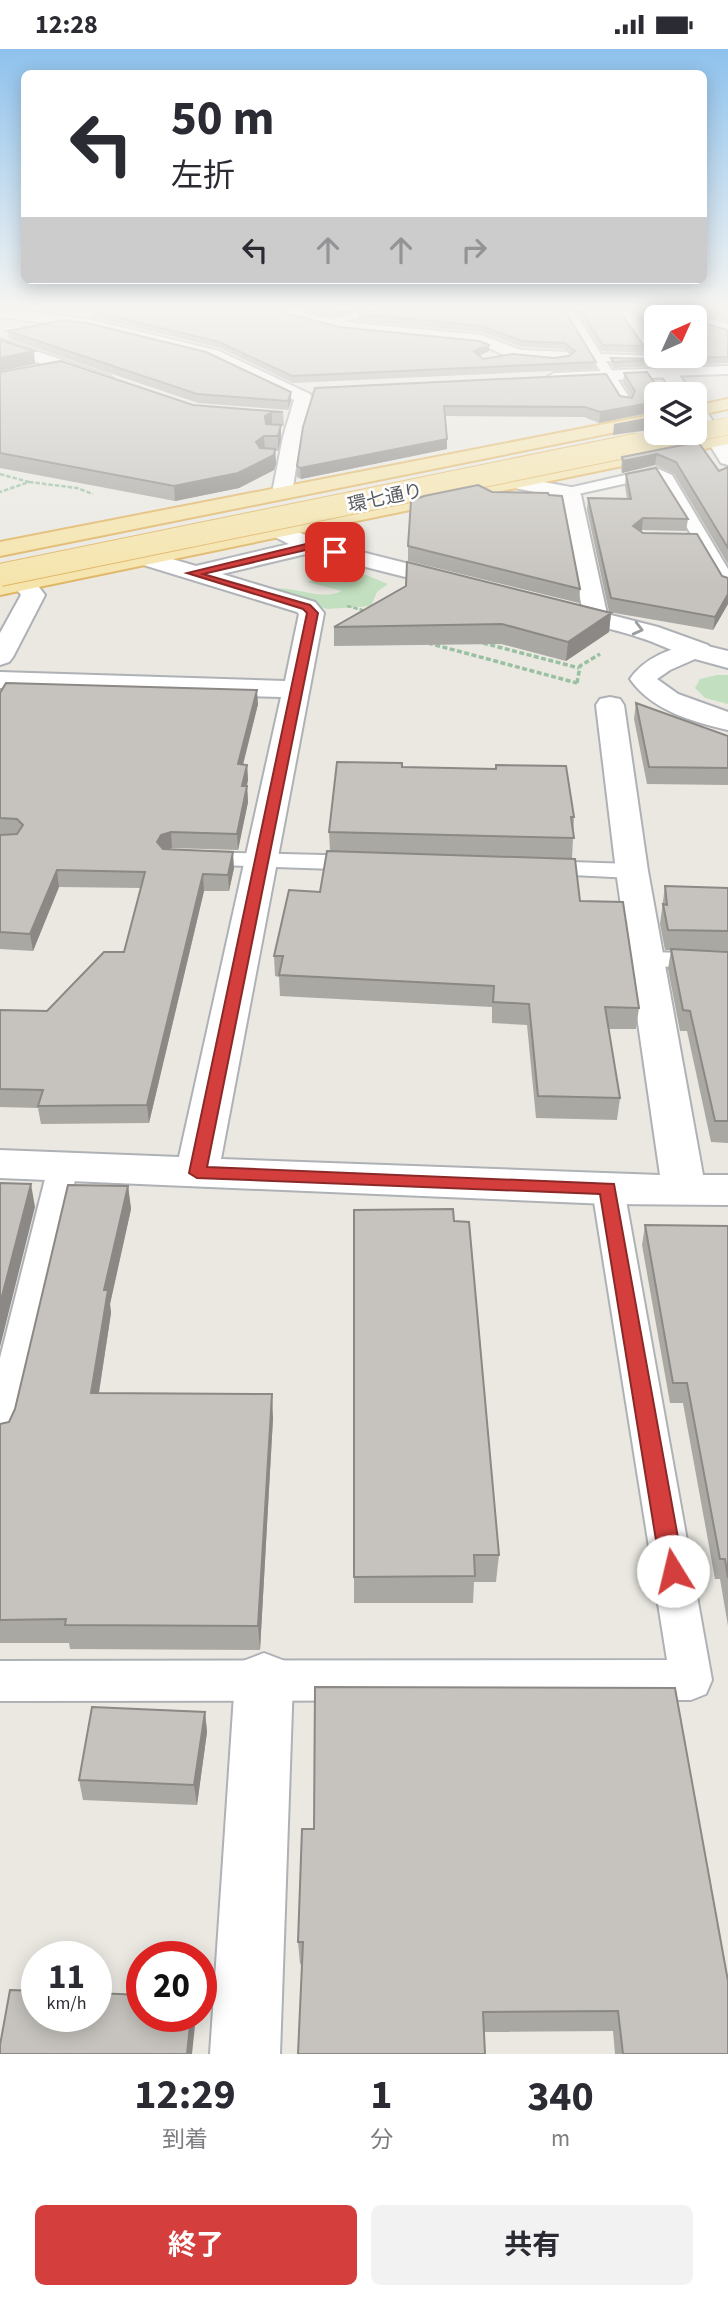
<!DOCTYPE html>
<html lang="ja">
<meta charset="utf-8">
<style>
body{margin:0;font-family:"Source Sans 3","Noto Sans JP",sans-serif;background:#f2f2f3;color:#2b2b33;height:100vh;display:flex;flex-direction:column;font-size:26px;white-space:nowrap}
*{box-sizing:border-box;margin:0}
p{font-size:23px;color:#7c7c81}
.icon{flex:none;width:38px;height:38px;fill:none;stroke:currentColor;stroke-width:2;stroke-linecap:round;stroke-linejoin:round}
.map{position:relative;height:2005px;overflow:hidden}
.sheet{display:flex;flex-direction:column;background:#fff;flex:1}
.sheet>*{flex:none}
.guide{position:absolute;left:21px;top:21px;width:686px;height:214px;border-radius:10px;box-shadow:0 4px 18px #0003;background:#fff;color:#2b2b33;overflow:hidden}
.needle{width:46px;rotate:45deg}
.tools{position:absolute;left:644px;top:256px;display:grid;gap:14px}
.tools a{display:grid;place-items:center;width:63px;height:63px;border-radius:10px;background:#fff;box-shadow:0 4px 18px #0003;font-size:35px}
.speed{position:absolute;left:21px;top:1892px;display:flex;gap:14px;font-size:35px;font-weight:700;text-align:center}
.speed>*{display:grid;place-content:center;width:91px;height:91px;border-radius:50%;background:#fff;box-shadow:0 4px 18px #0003;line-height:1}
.speed small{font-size:18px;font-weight:400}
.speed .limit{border:10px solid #d22;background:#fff;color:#111}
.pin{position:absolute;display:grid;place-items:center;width:60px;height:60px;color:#fff;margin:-30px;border-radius:14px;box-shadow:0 4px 10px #0006}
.me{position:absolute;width:77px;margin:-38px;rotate:351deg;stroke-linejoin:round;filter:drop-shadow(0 0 5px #0008)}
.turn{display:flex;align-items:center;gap:24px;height:147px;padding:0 35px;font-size:32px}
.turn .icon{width:91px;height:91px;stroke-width:2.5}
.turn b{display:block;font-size:49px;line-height:60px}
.lanes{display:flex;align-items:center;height:66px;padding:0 35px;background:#0003;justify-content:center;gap:35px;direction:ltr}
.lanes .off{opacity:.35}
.eta{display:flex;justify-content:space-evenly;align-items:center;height:119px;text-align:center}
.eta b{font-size:42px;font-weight:700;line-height:49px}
.button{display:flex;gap:14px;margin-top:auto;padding:14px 35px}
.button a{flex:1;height:80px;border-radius:10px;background:#d43f3d;color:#fff;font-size:28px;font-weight:700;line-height:80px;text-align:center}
.button a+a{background:#f2f2f3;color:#2b2b33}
.status{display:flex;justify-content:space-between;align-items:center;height:49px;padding:0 35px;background:#fff;direction:ltr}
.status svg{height:19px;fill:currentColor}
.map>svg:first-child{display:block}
</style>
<div class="status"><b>12:28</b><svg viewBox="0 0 49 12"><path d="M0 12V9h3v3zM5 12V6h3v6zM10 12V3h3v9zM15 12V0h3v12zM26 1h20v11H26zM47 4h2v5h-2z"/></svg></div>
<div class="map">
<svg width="728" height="2005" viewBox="0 0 728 2005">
<rect width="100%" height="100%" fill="#eae8e1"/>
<!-- green -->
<path fill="#c2e0bf" d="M349,519L388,535L377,543L371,557L328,560L262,543C289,531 316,554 342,542L308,533L332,521Z
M717,626H728V655L705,649L695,639L700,630Z"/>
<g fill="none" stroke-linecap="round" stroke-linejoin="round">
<defs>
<path id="lane" d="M319,259L293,266L288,263L299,259Z
M562,259H572L601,305L661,307L663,310L657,314L606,312L632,353L631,356H621Z
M371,260L376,263L375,265L324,277L318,274Z
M728,317V325L666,327L660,323L666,319Z
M656,419L672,426L728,520V540L719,535L659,429L655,428L569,447L562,443L564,440Z
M197,803L363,807L371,809L375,814L371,819L363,821L189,815L185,810L189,805Z
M540,812L632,815L640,817L644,822L640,827L632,829L532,824L528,819L532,814Z
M646,903L728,905V921L637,916L633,911L637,906Z
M63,1108L74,1111L78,1118L18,1383L13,1394L0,1398V1309L48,1118L52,1111Z
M608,1129L619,1132L624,1140L712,1631L706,1645L691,1651L0,1652V1612L667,1611L592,1140L597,1132Z"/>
<path id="street" d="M275,259H294L314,267L353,274L481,286L521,301L567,303L575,308C568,316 524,313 513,309C501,306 490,298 478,295C432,284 307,292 275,259Z
M643,259H666L728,275V285L695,276V268H666L645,262Z
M0,260L88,270L219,302L310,345L313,349L301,388L292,444L289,448H275L272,444L283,388L294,351L207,309L88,280L0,268Z
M0,290L110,327L113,331L110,335H98L0,300Z
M667,319L673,320L675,324L673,328L554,334L546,329L554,324Z
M511,427L576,439L581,446L607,565L658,578L708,596L712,601L708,606C687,612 662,595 641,589C612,579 581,574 551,566L548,561L551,556L560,554L582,559L561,448L504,437L501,433L504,429Z
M279,474L318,492L465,529L469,534L465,539L457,541L310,504L222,525L315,553L324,564L221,1110L660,1126L616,822L596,656L600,650L610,648L620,650L624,656L648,822L703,1126H728V1156L608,1155L0,1129V1101L179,1108L281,648L0,639V623L285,632L299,565L297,563L137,514L134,509L137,504L145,502L196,517L289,495L271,486L268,481L271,476Z
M24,527L32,529L45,546L13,608L9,613L0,616V584L21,546L12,534L16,529Z
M264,1604L285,1612L293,1631L280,2005H210L235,1631L243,1612Z"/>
<path id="secondary" d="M615,259H629L656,295V306H664L693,345H675Z
M695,353L701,354L728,395V416L721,414L695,372Z
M695,594L728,602V619L695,610L670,621L657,630L678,645L728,663V681C693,673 651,661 630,630C645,608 670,600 695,594Z"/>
<path id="primary" d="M728,350V360L695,367V357Z
M656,365V375L0,507V493Z
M728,383V395L0,546V532Z"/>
</defs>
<!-- lane casing -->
<use href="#lane" stroke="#aeb1b5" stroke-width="4"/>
<!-- street casing -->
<use href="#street" stroke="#aeb1b5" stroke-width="4"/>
<!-- secondary casing -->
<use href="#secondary" stroke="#adb1b5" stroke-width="4"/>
<!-- primary casing -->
<use href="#primary" stroke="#e0b564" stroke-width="4"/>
<!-- path-far1 -->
<path stroke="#9ac0a2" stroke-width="2.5" stroke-dasharray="4.5 2" stroke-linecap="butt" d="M0,425L29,433L0,443
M29,433L77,439L93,445
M347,557L366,562"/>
<!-- path -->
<path stroke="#9ac0a2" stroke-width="3.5" stroke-dasharray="5 2.5" stroke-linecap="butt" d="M428,594L577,634
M483,594L579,619
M577,634L580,617L600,605"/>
<!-- lane -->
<use href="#lane" fill="#fff" fill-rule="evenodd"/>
<!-- street -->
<use href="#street" fill="#fff" fill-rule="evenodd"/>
<!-- secondary -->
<use href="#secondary" fill="#fff" fill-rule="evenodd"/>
<!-- primary -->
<use href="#primary" fill="#f5e4ab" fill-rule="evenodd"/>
<defs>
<path id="primary-bridge-far1" d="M630,397L728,377"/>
<path id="primary-bridge" d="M0,526L639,395"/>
</defs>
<!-- primary-bridge-far1 casing -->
<use href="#primary-bridge-far1" stroke="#e0b564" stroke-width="18" stroke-linecap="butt"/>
<!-- primary-bridge casing -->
<use href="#primary-bridge" stroke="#e0b564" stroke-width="24" stroke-linecap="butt"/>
<!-- primary-bridge-far1 -->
<use href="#primary-bridge-far1" stroke="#f5e4ab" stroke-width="17"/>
<!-- primary-bridge -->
<use href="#primary-bridge" stroke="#f5e4ab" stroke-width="22"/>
</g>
<!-- wall -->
<path fill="#aaa8a3" d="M91,259L289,265L339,278L489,296V302L479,307L483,310L554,309L570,305L564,300L522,298L481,283L358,272V265L376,260L374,259H563L596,313V320L293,334L220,299L93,268Z
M312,259H369L332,268L312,264Z
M575,259H617L644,297L643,304L602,302Z
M631,259H648L656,268V291Z
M675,259H728V272Z
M695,272L728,281V314L675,316L667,306H695Z
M8,282L291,343V352L288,361L198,354L9,290Z
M611,309L653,311L652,317L614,319L611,315Z
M0,323L193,356L283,363L284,377H281V390L278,402H275L276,415L274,421L239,439L175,452L0,419Z
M624,324L656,345V363L599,374L584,368L445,367L447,400L301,430L297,428V417L315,339L632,349L623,334Z
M698,393L719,422L728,418V515L674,425L655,416L622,424L621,420L622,408Z
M626,425L688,470L686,482L642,481L641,482L722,527L728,529V555L713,581L609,563L587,461L588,449L627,450L625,437Z
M408,497L580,540L579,554L408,512Z
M406,537L611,564L609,583L566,612L501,595L334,597V578Z
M0,644L258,655L243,716H247L248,731L247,737L248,753L238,801L172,799L169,800L234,819L229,842H204L149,1074L41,1075L38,1059L0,1058V961L47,962L124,903L141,839L59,838L33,902L0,900V786H10L0,785Z
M636,654L728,687V736L647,735L634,670Z
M402,718L574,768L572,810L580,852L639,959L636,980H609L620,1049L617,1071L536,1069L527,976L492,974V958L280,947L279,928L275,927L274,907L320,843L330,802L329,783Z
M665,837L728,839V902L692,901L728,903V1094L711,1093L687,982H680L668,920L671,901H665L660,875Z
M128,1137L131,1160L110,1255L111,1264L99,1344L273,1369L260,1601L70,1600L69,1594H0V1375L9,1373Z
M354,1161L454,1172L499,1506L496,1533H474L473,1554H354Z
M645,1176L728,1177V1577L720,1530H715L683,1354H670L642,1196Z
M205,1663L207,1683L197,1756L83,1751L79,1731Z
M302,1780L728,2005H615L613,1982L484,1983L300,1915L298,1893Z"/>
<!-- shaded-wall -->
<path fill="#8b8885" d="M343,259H369L332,268V261Z
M489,296V302L474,309V302Z
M34,302L35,315L0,322V309Z
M291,343V352L288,361V352Z
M656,353L655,362L599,374L600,363Z
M272,363V377L265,381V367Z
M656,370V380L613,386L614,376Z
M281,376V390L278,402V387Z
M264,387L265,402L256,407V393Z
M447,390V400L301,430L300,419Z
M275,400L276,415L274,421L239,439L175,452L174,437Z
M657,405L655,416L622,424L623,412Z
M643,469L642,481L632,490L633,477Z
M728,545V555L713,581L715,568Z
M611,564L609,583L566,612L568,593Z
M257,641L258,655L239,731L238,715Z
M247,716L248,731L242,753V737Z
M247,737L248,753L238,801L237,785Z
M171,783L172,799L163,802L157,793L161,786Z
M233,803L234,819L229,842L228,826Z
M57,821L59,838L33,902L30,885Z
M203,825L204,842L149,1074L147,1056Z
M31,1135L35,1158L0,1298V1255Z
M128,1137L131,1160L110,1255L111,1264L95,1368L91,1344L104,1241Z
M272,1345L273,1369L260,1601L258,1577Z
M205,1663L207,1683L197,1756L194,1736Z
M191,1967H196L192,2005H187Z"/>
<!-- building -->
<path fill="#c6c3be" stroke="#8b8885" stroke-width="2" d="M92,259H280L289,265L339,278L479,292L489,296L474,302L483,310L513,305L554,309L569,307L575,302L565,294L522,292L482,277L358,265L377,260L378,259H563L596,313L292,327L219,293L92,262Z
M319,259H343L332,261Z
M579,259H617L644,297L603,296Z
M636,259H648L666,264H693L694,268H656V284Z
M700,259H728V266Z
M64,271L87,274L206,303L291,343L288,352L197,345L8,282Z
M695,271V272L728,281V308L676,309L673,306H695Z
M0,291L34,302L0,309Z
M611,309L653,310V311L614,313Z
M61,312L193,356L283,363H272L265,367L266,375L281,376L278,387H264L256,393L260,399L275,400L274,406L238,424L174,437L0,404V323Z
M647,323L662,345H656V353L600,363L585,358L444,357L447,390L300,419L297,417L303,378L315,339L606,325L620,347L632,349L635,342L624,324Z
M656,368V370L614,376Z
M698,393L719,422L728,418V499L676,413L657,405L623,412L622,408Z
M656,419L688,470L643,469L633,477L643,484L697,485L722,527L728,529V545L715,568L611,549L588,449L631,450L626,425Z
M478,436L492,443L548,444L549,446L562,447L580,540L408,497L411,452L424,447Z
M407,513L611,564L568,593L502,575L334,578L406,537Z
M6,634L257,641L238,715L247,716L242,737H247L237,785L171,783L161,786L157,793L163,800L233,803L228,826L203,825L147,1056L38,1057L43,1041L0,1040V961L47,962L104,903H124L145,823L57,821L30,885L0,883V786L17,785L23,776L17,770L0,769V644Z
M636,654L728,687V719L649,718Z
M337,713L402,714V718L496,720V716L566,717L574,768H571L574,789L329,783Z
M327,802L575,810L580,852L623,853L639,959L605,958L620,1049L538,1047L529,955L493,953L494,937L279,926L283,907H274L289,841L320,843Z
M665,837L728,839V882L668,881L663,855L667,856Z
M671,900L728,903V1072H715L690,962L683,961Z
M0,1134L31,1135L0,1255Z
M68,1136L128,1137L104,1241H108L91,1344L272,1345L258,1577L65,1576L66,1570L0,1571V1375L9,1373L15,1360Z
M453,1160L454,1172L469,1173L499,1506H474L475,1527L354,1528V1161Z
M645,1176L728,1177V1529L725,1510H720L687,1334H673Z
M315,1638L675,1639L728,1932V2005H623L618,1962L483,1963L485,2005H298L303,1893H298L302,1780H314Z
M92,1658L205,1663L194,1736L79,1731Z
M10,1941L37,1942V1967H96V1944L142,1946V1967H191L187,2005H0V1996Z"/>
<!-- one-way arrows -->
<defs><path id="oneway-chevron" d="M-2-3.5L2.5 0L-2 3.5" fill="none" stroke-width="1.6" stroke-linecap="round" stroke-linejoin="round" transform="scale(1.75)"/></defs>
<use stroke="#9b9ea0" href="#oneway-chevron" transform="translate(638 580) rotate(14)"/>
<!-- sky -->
<linearGradient id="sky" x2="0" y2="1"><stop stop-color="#8ec2ed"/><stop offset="0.48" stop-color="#f6f5f2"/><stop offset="1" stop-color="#f6f5f2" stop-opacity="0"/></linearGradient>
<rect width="728" height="539" fill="url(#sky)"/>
<!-- route -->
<path fill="#d43f3d" stroke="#8a2928" stroke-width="2" d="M310,494L340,503L335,506L310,500L203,525L310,556L318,564L207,1118L614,1135L684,1522L681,1529L673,1532L664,1529L661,1522L600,1145L197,1129L189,1124L307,564L303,560L187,524Z"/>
<g text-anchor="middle" stroke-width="5" stroke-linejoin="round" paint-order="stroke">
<!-- far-street labels -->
<g font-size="19" fill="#595d60" stroke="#fff">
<text transform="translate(385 448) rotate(-12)" y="7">環七通り</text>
</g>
</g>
</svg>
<div class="tools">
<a><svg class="needle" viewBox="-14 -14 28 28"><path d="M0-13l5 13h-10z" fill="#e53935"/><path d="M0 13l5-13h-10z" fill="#7c7c81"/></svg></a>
<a><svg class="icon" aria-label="layers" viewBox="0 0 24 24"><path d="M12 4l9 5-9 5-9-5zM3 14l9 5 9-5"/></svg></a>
</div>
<div class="speed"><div>11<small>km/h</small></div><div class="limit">20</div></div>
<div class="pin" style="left:335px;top:503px;background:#d93025"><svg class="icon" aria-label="arrive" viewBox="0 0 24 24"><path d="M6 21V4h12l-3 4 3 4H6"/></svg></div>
<svg class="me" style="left:673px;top:1522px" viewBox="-20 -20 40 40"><circle r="19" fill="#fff"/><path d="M0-13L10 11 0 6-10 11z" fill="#d43f3d"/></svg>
<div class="guide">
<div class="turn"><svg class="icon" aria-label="left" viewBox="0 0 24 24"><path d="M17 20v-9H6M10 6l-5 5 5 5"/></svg><div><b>50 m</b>左折</div></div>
<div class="lanes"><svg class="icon" aria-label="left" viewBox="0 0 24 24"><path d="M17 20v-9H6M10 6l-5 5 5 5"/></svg><svg class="icon off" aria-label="ahead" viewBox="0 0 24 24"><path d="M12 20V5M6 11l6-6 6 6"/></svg><svg class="icon off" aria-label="ahead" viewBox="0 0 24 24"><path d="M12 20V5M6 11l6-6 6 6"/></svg><svg class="icon off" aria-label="right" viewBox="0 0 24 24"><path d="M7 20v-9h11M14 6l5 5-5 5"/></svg></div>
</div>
</div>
<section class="sheet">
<div class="eta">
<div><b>12:29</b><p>到着</p></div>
<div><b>1</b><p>分</p></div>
<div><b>340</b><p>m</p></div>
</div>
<div class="button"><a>終了</a><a>共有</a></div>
</section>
